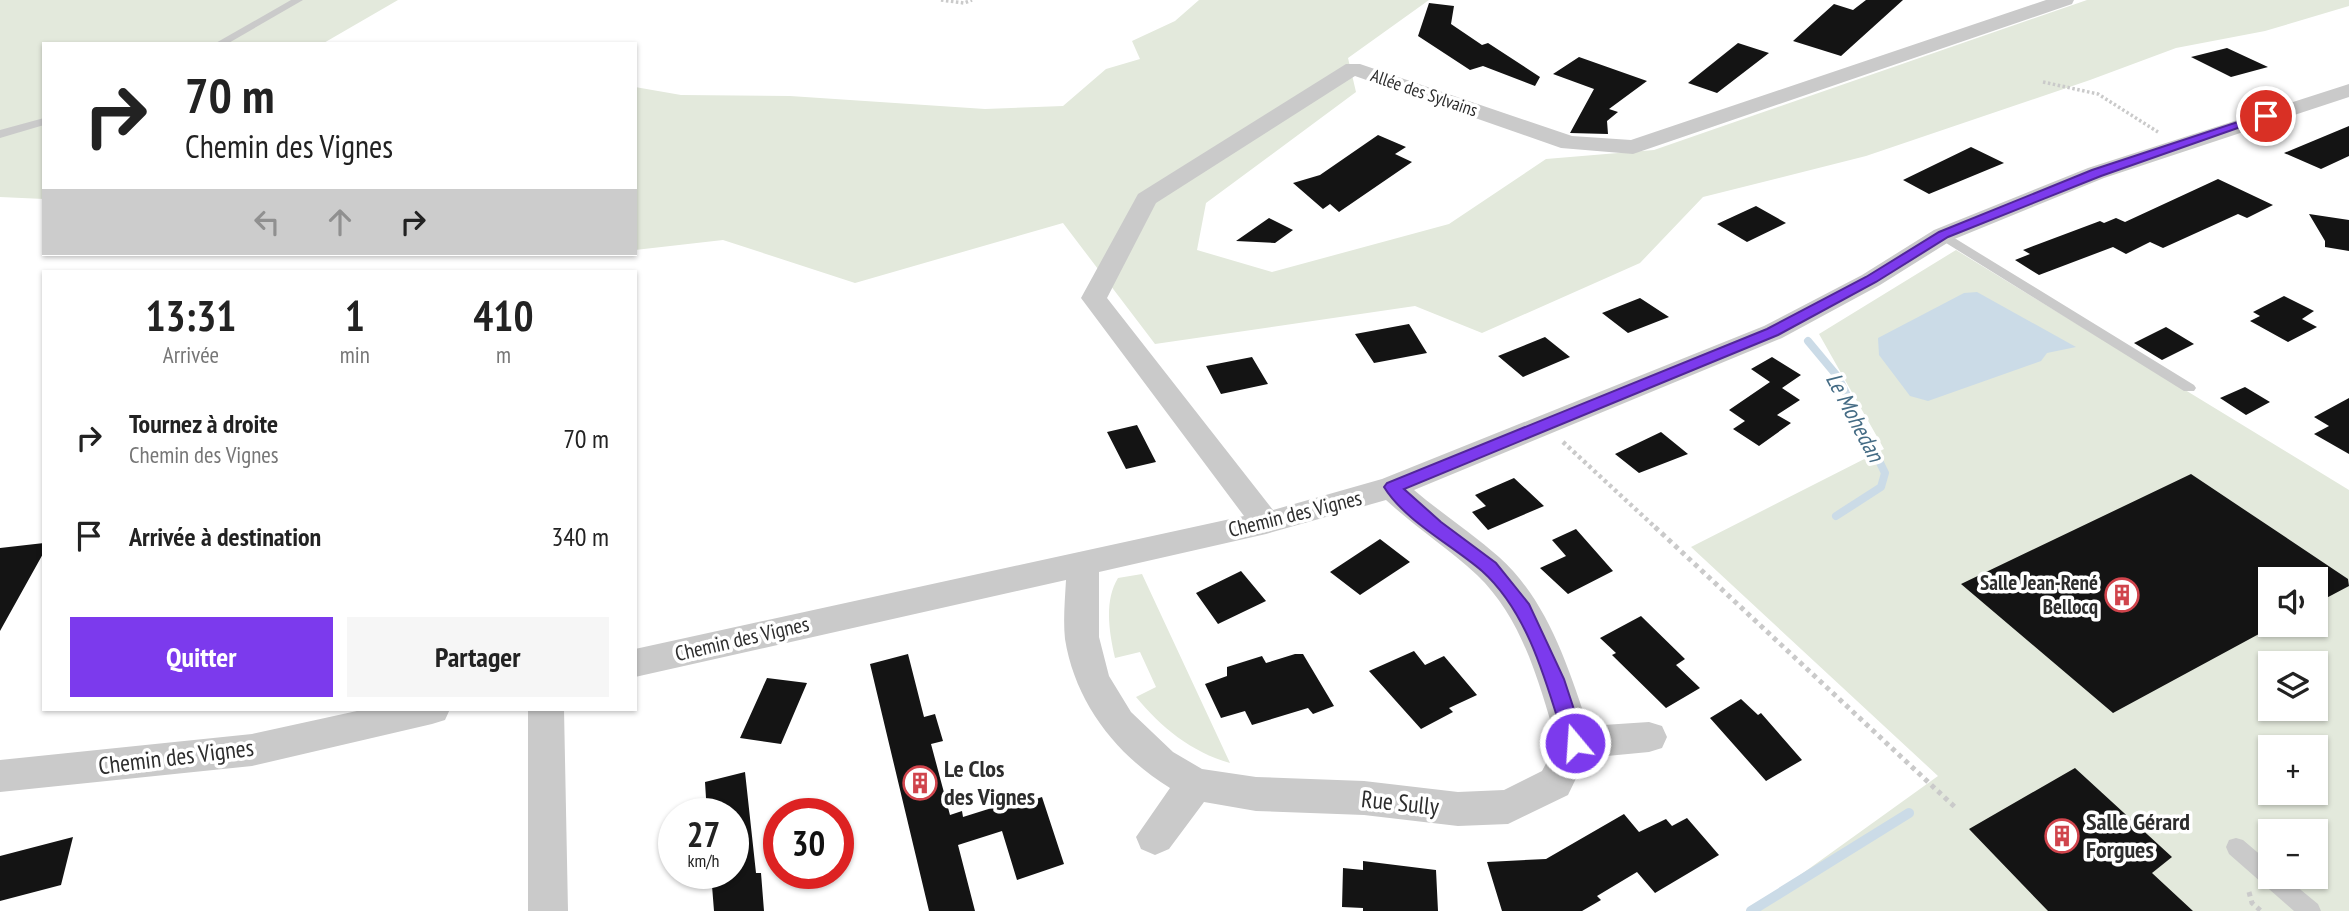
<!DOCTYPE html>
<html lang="fr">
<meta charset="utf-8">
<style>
body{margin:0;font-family:"PT Sans Narrow",sans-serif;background:#f6f6f6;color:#222;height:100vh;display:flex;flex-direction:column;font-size:26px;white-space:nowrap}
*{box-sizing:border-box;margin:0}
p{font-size:23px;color:#767676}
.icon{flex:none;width:38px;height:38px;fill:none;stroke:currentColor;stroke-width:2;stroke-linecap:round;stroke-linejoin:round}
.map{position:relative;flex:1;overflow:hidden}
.sheet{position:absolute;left:42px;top:270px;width:595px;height:441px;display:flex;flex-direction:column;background:#fff;border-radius:0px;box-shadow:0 2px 5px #0004}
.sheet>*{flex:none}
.guide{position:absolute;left:42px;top:42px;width:595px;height:214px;border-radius:0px;box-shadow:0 2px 5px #0004;background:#fff;color:#222;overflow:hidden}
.controls{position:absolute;left:2258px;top:567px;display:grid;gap:14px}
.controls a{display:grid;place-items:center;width:70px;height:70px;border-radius:0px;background:#fff;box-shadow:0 2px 5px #0004;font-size:35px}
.speed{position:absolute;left:658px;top:798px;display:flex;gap:14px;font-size:35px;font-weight:700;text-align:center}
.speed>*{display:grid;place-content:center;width:91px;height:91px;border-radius:50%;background:#fff;box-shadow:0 2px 5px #0004;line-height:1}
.speed small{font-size:18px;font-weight:400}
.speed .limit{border:10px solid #d22;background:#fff;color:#111}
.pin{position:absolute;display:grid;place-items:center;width:60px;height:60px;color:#fff;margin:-30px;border:4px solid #fff;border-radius:50%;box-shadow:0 2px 7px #0007}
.me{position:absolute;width:77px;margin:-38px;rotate:342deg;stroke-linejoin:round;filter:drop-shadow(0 0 5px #0008)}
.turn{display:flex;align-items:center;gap:24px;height:147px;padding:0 28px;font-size:32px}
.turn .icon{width:91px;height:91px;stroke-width:2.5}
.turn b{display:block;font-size:49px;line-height:60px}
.lanes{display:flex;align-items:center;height:66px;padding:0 28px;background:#0003;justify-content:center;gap:35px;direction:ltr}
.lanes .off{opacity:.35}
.eta{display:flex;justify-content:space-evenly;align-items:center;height:119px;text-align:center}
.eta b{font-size:42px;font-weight:600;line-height:49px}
.primary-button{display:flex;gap:14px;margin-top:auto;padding:14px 28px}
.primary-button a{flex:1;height:80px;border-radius:0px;background:#7c3aed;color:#fff;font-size:28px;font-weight:600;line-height:80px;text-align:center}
.primary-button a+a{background:#f6f6f6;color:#222}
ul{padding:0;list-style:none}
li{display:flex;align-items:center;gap:21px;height:98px;padding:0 28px}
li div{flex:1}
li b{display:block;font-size:26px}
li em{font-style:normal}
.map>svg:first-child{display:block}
</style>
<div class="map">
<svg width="2349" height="911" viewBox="0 0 2349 911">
<rect width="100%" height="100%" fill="#fff"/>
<!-- green -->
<path fill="#e3e9dc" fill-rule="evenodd" d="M0,0H398L322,44H44V199L0,197Z
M1199,0H1429L1348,58L1356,92L1206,203L1197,250L1272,272L1449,224L1546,159L1654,150L2087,0H2349V6L2265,31L2176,48L2090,80L1866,156L1703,197L1640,263L1482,333L1415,306L1155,344L1063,223L855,283L723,240L635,250V87L681,95L790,96L985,109L1063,106L1106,69L1140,59L1132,41L1175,21Z
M1956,250L2349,490V911H1750L1938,776L1691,547L1884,449L1819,334ZM2270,579H2315V625H2270ZM2270,663H2315V709H2270ZM2270,747H2315V793H2270ZM2270,831H2315V877H2270Z
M1142,574L1230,763C1191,752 1161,727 1136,697L1156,687L1140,652L1115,658C1109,632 1104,601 1118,578Z"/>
<!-- water -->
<path fill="#cbdbe7" d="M1977,292L2076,347L2047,353L2041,361L1928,401L1910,396L1879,355L1878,338L1964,293Z"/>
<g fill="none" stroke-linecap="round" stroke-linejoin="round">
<!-- stream-far1 -->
<path stroke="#cbdbe7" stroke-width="8" d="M1808,341L1838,377L1885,473L1881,487L1836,516"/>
<!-- stream -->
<path stroke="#cbdbe7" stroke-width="10" d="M1751,911L1909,813"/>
</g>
<!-- building -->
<path fill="#141414" d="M1866,0H1903L1841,56L1793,41L1834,4L1853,10Z
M1429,3L1454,6L1451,24L1482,45L1488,43L1540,77L1535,86L1483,66L1470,70L1418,36Z
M1738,43L1769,53L1717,93L1688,83Z
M2227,48L2268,67L2231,77L2191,57Z
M1579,57L1647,81L1609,109L1618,112L1607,121L1608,134L1570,133L1594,89L1553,74Z
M2349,126V156L2321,169L2284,153Z
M1378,135L1406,147L1395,154L1412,162L1339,212L1330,204L1323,209L1293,183L1320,175Z
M1971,147L2004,163L1929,194L1903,180Z
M2218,179L2273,205L2247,218L2238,214L2163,248L2150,242L2126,254L2113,247L2039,275L2015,260L2030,254L2023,250L2100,221L2104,223L2116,218L2125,222Z
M1756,206L1786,223L1747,242L1717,224Z
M2309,214L2349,220V251L2325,247V241Z
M1269,218L1293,230L1275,243L1236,241Z
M2284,296L2314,311L2302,319L2317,327L2288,342L2250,321L2260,316L2253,312Z
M1640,298L1669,317L1628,333L1602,313Z
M1409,324L1427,353L1374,363L1355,334Z
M2166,327L2194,344L2162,360L2134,343Z
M1545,337L1570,357L1523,377L1498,356Z
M1252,357L1268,384L1221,394L1206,366Z
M1772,357L1801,375L1782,388L1800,400L1777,415L1791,423L1759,446L1733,429L1745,421L1729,410L1770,382L1751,369Z
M2245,387L2270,402L2246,415L2220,398Z
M2349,398V454L2314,434L2329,426L2314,417Z
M1137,425L1156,462L1126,469L1107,432Z
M1661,432L1688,454L1639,473L1615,454Z
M2191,474L2348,579L2349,586L2315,604V579H2270V628L2113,713L1961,584Z
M1514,478L1544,506L1488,530L1472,512L1486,506L1475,495Z
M1576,529L1613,571L1568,594L1540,568L1566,556L1552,540Z
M1380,539L1410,562L1360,595L1330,572Z
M44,543V552L0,631V548Z
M1241,571L1266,601L1218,624L1196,593Z
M1641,616L1685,659L1676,665L1700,688L1666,708L1612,655L1616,653L1600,638Z
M1414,651L1425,665L1444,656L1477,695L1449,708L1453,712L1421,729L1369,671Z
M908,654L924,717L935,714L943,741L931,744L950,815L962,811L963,817L1014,801L1015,806L1042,797L1064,864L1017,880L1002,831L958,845L975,911H929L870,664Z
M1295,654H1303L1334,706L1313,714L1308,708L1252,725L1245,711L1221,718L1205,684L1227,676V667L1262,656L1266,663Z
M767,678L807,683L781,744L740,738Z
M1741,699L1758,715L1761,713L1802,760L1766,781L1710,718Z
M2075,768L2172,857L2152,873L2193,911H2048L1969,829Z
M745,772L756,873H761L764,911H714L711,873H733V814H742H707L705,782Z
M1624,814L1639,832L1666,819L1672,826L1687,818L1719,855L1655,893L1637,872L1597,896L1601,900L1582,911H1502L1487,862L1546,859Z
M73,837L61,885L0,901V856Z
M1363,861L1436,870L1438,911H1363V908L1342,907L1343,868L1363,870Z"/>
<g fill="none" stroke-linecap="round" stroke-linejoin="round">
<!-- path-far2 -->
<path stroke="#cacaca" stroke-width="3.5" stroke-dasharray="2.5 2.5" stroke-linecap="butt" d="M941,0L964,3L972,0
M2043,82L2098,94L2158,132"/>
<!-- path-far1 -->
<path stroke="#cacaca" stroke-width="4.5" stroke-dasharray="3.5 3.5" stroke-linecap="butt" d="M1563,442L1657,529"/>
<!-- path -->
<path stroke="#cacaca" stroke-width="5" stroke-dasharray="4.5 4.5" stroke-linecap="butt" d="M1655,527L1957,809
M2249,892L2252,903L2261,911"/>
<!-- service -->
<path fill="#cacaca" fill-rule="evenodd" d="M291,0H303L227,44H214Z
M44,118V125L0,138V130Z
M1943,231L2194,385L2196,388L2194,391H2184L1938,238L1937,235Z
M2236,838L2243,840L2270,863V877H2285L2318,904L2321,911H2294L2229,854L2226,847L2229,840Z"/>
<!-- minor -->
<path fill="#cacaca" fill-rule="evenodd" d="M2046,0H2074L2072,4L1633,154L1561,148L1355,76L1156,203L1107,298L1273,510L1382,479L1764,326L1862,275L1934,230L2088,168L2349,84V97L2104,178L1952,240L1880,285L1782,338L1414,490C1441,513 1472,533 1499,557C1547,600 1568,666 1588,726L1649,722L1662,726L1667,737L1662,748L1649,752L1586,758L1568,795L1508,824L1458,826L1364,815L1256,811L1204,802L1169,849L1155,855L1141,849L1136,837L1170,788C1116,755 1075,702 1065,639C1063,620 1065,599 1066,580L635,677V649L1244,516L1081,298L1138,194L1346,64H1360L1572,136L1631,140ZM1386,500C1415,527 1448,548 1477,575C1523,619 1539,683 1557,743L1542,771L1504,790L1458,792L1364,781L1256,777L1202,769L1173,752L1131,712L1109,676L1099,637V572L1266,534Z
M366,709H450L445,720L432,724L252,766L0,792V760L252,734Z
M528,709H564L568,911H528Z"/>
</g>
<!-- route -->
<path fill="#7c3aed" stroke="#51269a" stroke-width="2" d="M2262,114L2272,116L2101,176L1948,237L1876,282L1778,335L1404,489L1441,522L1496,563L1529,604L1564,679L1585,743L1582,749H1568L1565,743C1547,685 1529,613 1482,571C1452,545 1405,521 1384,487L1387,483L1767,329L1866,277L1939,232L2092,170Z"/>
<!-- icons -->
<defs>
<symbol id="building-ring" viewBox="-11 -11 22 22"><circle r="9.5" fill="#fff" stroke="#d0444c" stroke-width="1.5"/><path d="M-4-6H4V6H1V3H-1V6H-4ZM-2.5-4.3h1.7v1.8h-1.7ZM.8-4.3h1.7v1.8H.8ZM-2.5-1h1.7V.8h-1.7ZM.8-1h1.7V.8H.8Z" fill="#d0444c"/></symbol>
</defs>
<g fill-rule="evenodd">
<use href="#building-ring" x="2103" y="576" width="38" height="38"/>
<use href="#building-ring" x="901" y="764" width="38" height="38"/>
<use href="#building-ring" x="2043" y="817" width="38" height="38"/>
</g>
<g text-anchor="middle" stroke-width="7" stroke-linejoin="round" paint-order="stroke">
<!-- far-street labels -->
<g font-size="18" fill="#2d2d2d" stroke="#fff">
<text transform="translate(1424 93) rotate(19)" y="6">Allée des Sylvains</text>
</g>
<!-- street labels -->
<g font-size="21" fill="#2d2d2d" stroke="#fff">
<text transform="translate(1295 514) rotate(-14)" y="7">Chemin des Vignes</text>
<text transform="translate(742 639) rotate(-13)" y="7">Chemin des Vignes</text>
</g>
<!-- poi labels -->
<g font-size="21" font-weight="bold" fill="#2d2d2d" stroke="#fff" text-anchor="end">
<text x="2098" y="590">Salle Jean-René<tspan x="2098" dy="24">Bellocq</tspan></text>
</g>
<!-- water labels -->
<g font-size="23" font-style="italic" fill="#456c85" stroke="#fff">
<text transform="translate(1855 417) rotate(62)" y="8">Le Mohedan</text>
</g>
<!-- near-street labels -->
<g font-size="24" fill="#2d2d2d" stroke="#fff">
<text transform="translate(176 757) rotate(-7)" y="8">Chemin des Vignes</text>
<text transform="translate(1400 803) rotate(6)" y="8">Rue Sully</text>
</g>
<!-- near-poi labels -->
<g font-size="24" font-weight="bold" fill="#2d2d2d" stroke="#fff" text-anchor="start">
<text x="944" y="777">Le Clos<tspan x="944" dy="28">des Vignes</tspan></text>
<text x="2086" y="830">Salle Gérard<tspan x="2086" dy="28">Forgues</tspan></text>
</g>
</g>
</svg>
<div class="controls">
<a><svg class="icon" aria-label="sound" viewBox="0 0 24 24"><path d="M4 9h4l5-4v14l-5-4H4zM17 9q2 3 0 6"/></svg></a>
<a><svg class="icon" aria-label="layers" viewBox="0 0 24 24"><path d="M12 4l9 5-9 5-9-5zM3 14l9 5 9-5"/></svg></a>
<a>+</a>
<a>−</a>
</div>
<div class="speed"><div>27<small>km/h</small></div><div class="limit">30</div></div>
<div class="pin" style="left:2266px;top:116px;background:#d93025"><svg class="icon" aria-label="arrive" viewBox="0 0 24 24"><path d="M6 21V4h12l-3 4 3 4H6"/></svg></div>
<svg class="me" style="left:1575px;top:743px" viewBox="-20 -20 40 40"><circle r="17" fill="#7c3aed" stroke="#fff" stroke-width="3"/><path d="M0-11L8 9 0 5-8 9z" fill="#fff"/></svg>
<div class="guide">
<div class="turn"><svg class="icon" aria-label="right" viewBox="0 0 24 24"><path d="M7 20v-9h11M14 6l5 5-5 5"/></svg><div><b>70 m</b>Chemin des Vignes</div></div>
<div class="lanes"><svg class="icon off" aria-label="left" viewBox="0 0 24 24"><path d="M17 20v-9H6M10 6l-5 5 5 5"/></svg><svg class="icon off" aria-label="ahead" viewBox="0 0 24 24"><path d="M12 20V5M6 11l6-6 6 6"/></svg><svg class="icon" aria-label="right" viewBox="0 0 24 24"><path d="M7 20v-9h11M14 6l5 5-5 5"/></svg></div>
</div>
<section class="sheet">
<div class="eta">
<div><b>13:31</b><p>Arrivée</p></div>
<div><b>1</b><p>min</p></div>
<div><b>410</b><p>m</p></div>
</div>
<ul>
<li><svg class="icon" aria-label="right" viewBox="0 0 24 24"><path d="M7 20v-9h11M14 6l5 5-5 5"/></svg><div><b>Tournez à droite</b><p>Chemin des Vignes</p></div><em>70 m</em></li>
<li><svg class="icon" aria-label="arrive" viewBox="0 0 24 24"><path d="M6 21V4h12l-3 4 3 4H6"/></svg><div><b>Arrivée à destination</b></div><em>340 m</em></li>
</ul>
<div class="primary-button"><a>Quitter</a><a>Partager</a></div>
</section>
</div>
